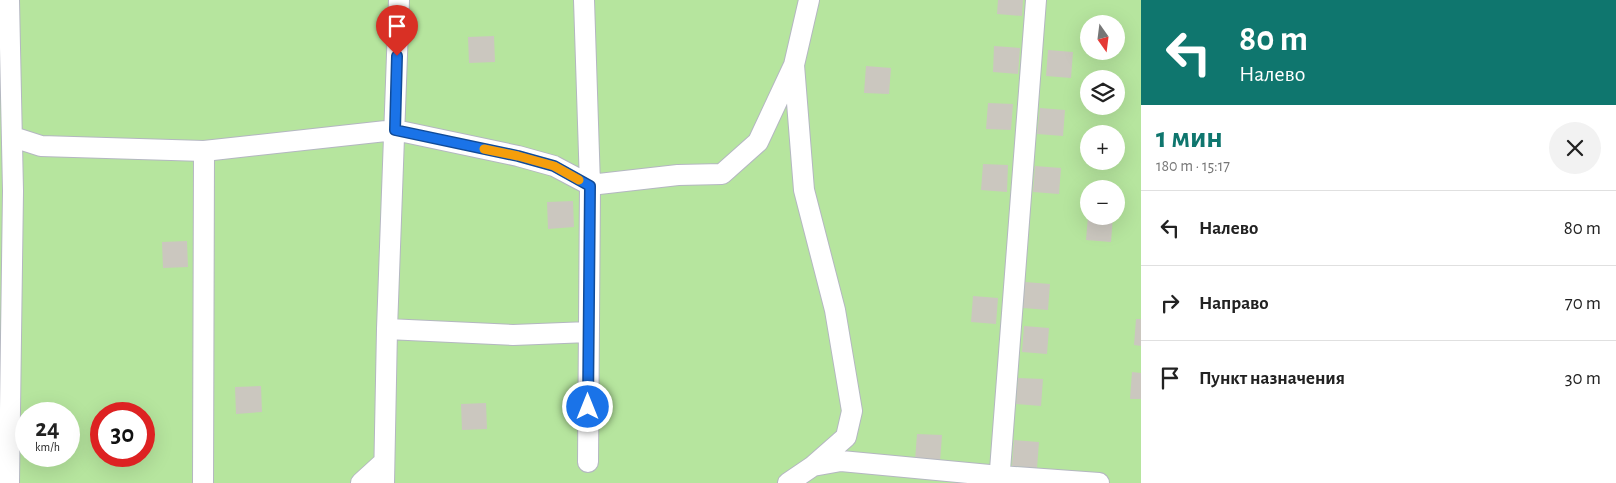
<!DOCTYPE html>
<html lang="ru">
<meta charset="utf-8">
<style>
body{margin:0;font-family:"Alegreya Sans",sans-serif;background:#f2f2f2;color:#222;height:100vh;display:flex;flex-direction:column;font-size:19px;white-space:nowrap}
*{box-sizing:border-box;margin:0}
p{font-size:16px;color:#767676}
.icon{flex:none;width:28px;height:28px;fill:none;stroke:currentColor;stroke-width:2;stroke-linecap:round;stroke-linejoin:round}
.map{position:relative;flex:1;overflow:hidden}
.details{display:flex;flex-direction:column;background:#fff;width:475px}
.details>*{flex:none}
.hud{background:#0f766e;color:#fff;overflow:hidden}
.needle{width:32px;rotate:166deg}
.buttons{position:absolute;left:1080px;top:15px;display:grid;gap:10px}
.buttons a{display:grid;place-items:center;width:45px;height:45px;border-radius:50%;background:#fff;box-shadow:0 5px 20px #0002;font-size:25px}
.speed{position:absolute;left:15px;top:402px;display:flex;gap:10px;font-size:25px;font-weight:700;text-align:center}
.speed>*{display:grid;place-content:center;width:65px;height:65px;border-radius:50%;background:#fff;box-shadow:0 5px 20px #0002;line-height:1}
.speed small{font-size:12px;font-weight:400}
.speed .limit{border:8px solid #d22;background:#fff;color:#111}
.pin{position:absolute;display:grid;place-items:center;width:42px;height:42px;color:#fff;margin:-51px -21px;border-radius:50% 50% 50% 0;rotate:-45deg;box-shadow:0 0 5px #0007}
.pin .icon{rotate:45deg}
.me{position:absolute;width:55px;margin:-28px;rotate:0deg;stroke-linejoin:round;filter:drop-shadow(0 0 4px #0008)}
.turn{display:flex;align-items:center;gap:18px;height:105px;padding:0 15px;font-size:22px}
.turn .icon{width:65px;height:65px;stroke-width:2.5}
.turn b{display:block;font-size:35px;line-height:42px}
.round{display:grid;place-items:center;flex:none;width:52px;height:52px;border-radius:26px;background:#f2f2f2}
.headline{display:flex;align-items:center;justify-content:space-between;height:85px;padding:0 15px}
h1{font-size:30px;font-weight:600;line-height:38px;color:#0f766e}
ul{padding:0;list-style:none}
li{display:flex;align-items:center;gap:15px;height:75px;padding:0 15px;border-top:1px solid #e0e0e0}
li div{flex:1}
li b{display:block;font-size:19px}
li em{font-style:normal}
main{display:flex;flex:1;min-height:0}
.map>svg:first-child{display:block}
</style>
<main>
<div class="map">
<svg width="1141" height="483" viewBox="0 0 1141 483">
<rect width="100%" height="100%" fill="#efe9e1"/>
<!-- green -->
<path fill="#b6e59e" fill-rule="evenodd" d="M0,0H1141V483H0ZM1089,24H1116V51H1089ZM1089,79H1116V106H1089ZM1089,134H1116V161H1089ZM1089,189H1116V216H1089ZM26,414H69V456H26ZM101,414H144V456H101Z"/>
<!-- building -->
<path fill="#cbc7bf" d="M998,0H1023L1022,16L997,14Z
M494,36L495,62L469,63L468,37Z
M994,46L1020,48L1018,74L993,72Z
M1048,50L1073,52L1071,78L1046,76Z
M866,66L891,68L889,94L864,93Z
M988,103L1013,104L1011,130L986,129Z
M1040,108L1065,110L1063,136L1037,134Z
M983,164L1008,165L1007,192L981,190Z
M1035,166L1061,168L1059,194L1033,192Z
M573,201L574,227L548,229L547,202Z
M1088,216H1113L1111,242L1086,240Z
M187,241L188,267L163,268L162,242Z
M1025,282L1050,284L1048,310L1023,308Z
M973,296L998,298L996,324L971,322Z
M1136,319H1141V346L1134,345Z
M1024,326L1049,328L1047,354L1022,352Z
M1132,372L1141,373V399H1130Z
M1018,378L1043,379L1041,406L1016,404Z
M261,386L262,412L236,414L235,387Z
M486,403L487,429L462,430L461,404Z
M917,434L942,435L940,462L915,460Z
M1014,440L1039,442L1037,468L1012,466Z"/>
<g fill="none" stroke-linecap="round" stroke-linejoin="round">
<defs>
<path id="street" d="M584,0L590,185L588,462
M13,137L41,146L204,151L203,483
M204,151L395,130L518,156L554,166L590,185L678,175L722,174L758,142L794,65
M387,329L513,335L589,332
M813,466L841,461L1000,476L1099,483
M9,483L13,191L9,0
M361,483L384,462
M384,483L387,329L399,0
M788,483L813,466L846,437L852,411L835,310L804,190L794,65L809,0
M999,483L1036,0"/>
</defs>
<!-- street casing -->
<use href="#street" stroke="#b4b7c1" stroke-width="22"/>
<!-- street -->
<use href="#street" stroke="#fff" stroke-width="20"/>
</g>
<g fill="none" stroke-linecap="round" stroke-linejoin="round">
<defs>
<path id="route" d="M397,56L395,130L518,156L554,166L590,186L588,407"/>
</defs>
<!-- route casing -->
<use href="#route" stroke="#114b97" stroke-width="12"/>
<!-- route -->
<use href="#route" stroke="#1a73e8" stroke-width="9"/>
<!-- slow -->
<path stroke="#f59e0b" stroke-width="9" d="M484,149L518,156L554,166L579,180"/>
</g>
</svg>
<div class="buttons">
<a><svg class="needle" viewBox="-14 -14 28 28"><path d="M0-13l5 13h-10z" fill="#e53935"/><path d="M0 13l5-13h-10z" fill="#767676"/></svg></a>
<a><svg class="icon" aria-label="layers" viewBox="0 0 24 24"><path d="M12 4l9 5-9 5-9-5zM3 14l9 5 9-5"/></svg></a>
<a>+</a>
<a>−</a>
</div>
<div class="speed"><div>24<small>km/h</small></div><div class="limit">30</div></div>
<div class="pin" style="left:397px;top:56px;background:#d93025"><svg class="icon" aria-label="arrive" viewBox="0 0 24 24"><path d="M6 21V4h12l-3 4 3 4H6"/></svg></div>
<svg class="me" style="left:588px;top:407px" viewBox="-20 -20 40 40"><circle r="17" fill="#1a73e8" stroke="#fff" stroke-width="3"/><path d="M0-11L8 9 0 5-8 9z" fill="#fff"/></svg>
</div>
<section class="details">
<div class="hud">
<div class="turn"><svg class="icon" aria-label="left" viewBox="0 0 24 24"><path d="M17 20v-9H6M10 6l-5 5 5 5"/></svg><div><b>80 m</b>Налево</div></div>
</div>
<div class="headline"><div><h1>1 мин</h1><p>180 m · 15:17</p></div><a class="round"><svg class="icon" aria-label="close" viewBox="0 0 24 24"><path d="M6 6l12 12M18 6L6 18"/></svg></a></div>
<ul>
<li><svg class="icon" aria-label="left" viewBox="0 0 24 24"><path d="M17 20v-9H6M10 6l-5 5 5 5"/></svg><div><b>Налево</b></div><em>80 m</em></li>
<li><svg class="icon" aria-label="right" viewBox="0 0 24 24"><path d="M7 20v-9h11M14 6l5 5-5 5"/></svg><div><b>Направо</b></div><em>70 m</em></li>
<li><svg class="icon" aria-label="arrive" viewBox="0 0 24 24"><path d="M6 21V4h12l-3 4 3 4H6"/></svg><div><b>Пункт назначения</b></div><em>30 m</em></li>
</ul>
</section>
</main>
